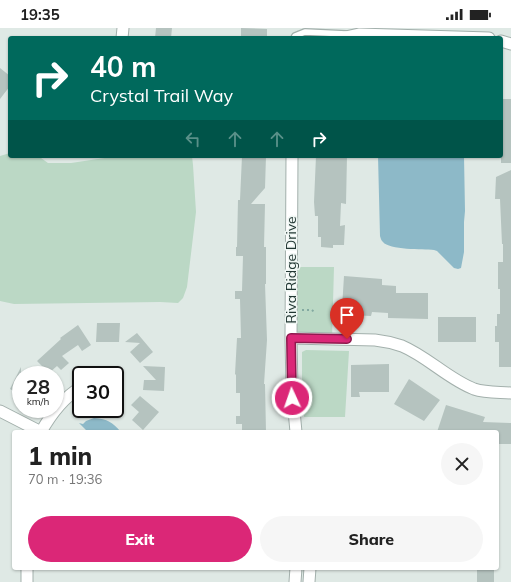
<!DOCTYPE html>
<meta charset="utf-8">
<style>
body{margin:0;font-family:Mulish,sans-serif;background:#f6f6f6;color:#222;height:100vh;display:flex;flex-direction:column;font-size:15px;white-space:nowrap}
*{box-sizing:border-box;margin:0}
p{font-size:13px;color:#767676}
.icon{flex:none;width:22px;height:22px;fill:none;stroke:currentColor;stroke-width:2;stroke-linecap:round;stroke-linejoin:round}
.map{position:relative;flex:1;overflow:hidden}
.sheet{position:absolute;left:12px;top:402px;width:487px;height:140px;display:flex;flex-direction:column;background:#fff;border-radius:4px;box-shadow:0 1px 3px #0004}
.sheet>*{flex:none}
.top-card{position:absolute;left:8px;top:8px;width:495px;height:122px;border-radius:4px;box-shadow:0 1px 3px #0004;background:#00695c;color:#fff;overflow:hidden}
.speed{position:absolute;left:12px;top:338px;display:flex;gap:8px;font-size:20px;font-weight:700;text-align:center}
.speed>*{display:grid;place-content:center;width:52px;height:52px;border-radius:50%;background:#fff;box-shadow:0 1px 3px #0004;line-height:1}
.speed small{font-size:10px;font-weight:400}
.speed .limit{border:2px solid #111;border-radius:6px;background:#fff;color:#111}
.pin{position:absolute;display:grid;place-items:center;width:34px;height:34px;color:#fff;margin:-41px -17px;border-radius:50% 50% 50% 0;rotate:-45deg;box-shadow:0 0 4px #0007}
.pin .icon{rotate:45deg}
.me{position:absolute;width:44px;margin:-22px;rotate:357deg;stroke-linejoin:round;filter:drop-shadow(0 0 3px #0008)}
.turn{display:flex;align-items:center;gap:14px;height:84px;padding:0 16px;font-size:18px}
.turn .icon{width:52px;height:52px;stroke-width:2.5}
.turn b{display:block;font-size:28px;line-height:34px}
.lanes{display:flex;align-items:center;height:38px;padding:0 16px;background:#0003;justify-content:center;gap:20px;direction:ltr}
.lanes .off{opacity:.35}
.round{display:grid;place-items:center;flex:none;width:42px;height:42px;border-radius:21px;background:#f6f6f6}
.headline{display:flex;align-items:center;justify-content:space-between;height:68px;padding:0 16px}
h1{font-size:24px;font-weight:800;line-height:30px}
.primary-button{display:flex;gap:8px;margin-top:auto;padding:8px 16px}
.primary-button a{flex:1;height:46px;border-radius:24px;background:#db2777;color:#fff;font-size:16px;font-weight:800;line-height:46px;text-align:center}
.primary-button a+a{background:#f6f6f6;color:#222}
.status{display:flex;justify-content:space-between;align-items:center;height:28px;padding:0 20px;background:#fff;direction:ltr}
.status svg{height:11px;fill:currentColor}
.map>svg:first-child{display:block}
</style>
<div class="status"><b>19:35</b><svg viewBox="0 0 49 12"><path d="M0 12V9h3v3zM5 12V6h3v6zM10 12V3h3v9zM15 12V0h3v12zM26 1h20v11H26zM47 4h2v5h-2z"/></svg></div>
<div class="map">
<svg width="511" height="554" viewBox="0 0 511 554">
<rect width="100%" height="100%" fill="#dfe9e5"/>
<!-- green -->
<path fill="#bbd8c5" d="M10,125V128H41V130L48,135H71L118,128H192L193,137L196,184L187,259L183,270L178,275L160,274L14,276L0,273V128Z
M291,239H334L332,311L291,310Z
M306,322L349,323L345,389H304L302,373V324Z"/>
<!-- water -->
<path fill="#8db9c8" d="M378,128H464L465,183L464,194V224L461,240L458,241L454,240L437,223L434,222C423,221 389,222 383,214C381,212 381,211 380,208Z
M94,390C108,391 112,394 121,404H88L79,395L83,396L86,393Z"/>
<!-- building -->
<path fill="#b5c3bf" d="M156,0H172L171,10H155Z
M241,0L267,1V10H241Z
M0,40L10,48V58L0,71Z
M501,71H511V135H501Z
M242,128H266L265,160L251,176H265L264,219H266V256H265L267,312L264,356H265L266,404H242V396H236V388H240V365H236V347L235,346L237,310H241L240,271H235V263H242L243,228H236V219H237L238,172H240Z
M316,128H347L346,176L341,175L340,198L345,197L344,217H333V220L321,219V209H318V188H315L314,174Z
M511,142V339H499V314H495V298H497V286H500V261H498V234H503V216H502L500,171H495L496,149Z
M344,248L382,251V257L396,258V265H428V291L388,290V285L372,284L371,288L351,287V281L342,280Z
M438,289H476V314H438Z
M97,295H120L119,314H96Z
M78,297L91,317L82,323L78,317L62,328L69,335L61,342L57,338L49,345L37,333L61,311L60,310Z
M137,305L153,324L140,335L130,324L140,315L125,314Z
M389,336V364H359L360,369H351V337Z
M143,338L165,339L164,363L143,362L144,352H156Z
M21,339V367L10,361Z
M409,351L440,372L424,393L394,376Z
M140,368L159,384L143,402L132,392L139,384L131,377Z
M446,377L485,389L483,394L511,395V416H497V404H437Z
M477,540H494V554H477Z"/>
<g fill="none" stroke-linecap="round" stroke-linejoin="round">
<defs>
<path id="service" d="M294,10L295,8L305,4L346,6"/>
<path id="minor" d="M122,10L123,0
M341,10L359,6L489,10
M501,13L511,16
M292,128L291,310L292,361L296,404
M291,310L375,312C384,313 393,315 402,318C428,329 448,351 474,361C486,365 499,364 511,365
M0,383L41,404
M41,404C51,386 63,370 81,359
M27,554V540
M295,554L296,540
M309,554L310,540"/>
</defs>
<!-- service casing -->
<use href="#service" stroke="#a3b0ac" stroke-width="8"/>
<!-- minor casing -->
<use href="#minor" stroke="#a3b0ac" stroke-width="13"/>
<!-- path -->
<path stroke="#83a9a1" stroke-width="2" stroke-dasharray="2 3" stroke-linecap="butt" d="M302,282H312L314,284"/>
<!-- service -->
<use href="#service" stroke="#fff" stroke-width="5.5"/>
<!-- minor -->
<use href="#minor" stroke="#fff" stroke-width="11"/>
</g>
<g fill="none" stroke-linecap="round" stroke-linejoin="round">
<defs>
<path id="route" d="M292,370L291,310L347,311"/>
</defs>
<!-- route casing -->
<use href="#route" stroke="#8e194d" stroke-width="10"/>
<!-- route -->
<use href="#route" stroke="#db2777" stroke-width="7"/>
</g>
<g text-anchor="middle" stroke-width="3" stroke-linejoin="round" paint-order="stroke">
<!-- street labels -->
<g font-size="14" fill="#223733" stroke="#eff6f3">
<text transform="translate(291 242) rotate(-90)" y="5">Riva Ridge Drive</text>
</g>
</g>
</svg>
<div class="speed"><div>28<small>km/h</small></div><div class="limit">30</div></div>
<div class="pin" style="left:347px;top:311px;background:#d93025"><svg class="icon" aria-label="arrive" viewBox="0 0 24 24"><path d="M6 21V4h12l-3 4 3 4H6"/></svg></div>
<svg class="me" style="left:292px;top:370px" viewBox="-20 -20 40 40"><circle r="17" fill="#db2777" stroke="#fff" stroke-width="3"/><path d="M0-11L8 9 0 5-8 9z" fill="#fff"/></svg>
<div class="top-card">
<div class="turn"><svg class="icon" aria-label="right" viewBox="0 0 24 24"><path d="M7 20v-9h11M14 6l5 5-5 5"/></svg><div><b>40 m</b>Crystal Trail Way</div></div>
<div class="lanes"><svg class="icon off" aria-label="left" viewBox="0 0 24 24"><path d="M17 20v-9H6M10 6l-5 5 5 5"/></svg><svg class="icon off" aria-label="ahead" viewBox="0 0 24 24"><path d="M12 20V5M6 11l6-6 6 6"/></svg><svg class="icon off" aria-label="ahead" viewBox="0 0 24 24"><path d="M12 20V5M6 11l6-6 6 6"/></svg><svg class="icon" aria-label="right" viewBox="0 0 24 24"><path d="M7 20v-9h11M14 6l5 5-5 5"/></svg></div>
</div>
<section class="sheet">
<div class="headline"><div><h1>1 min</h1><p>70 m · 19:36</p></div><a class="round"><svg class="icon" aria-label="close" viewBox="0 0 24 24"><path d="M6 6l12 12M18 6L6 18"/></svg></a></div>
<div class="primary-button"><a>Exit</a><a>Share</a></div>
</section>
</div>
